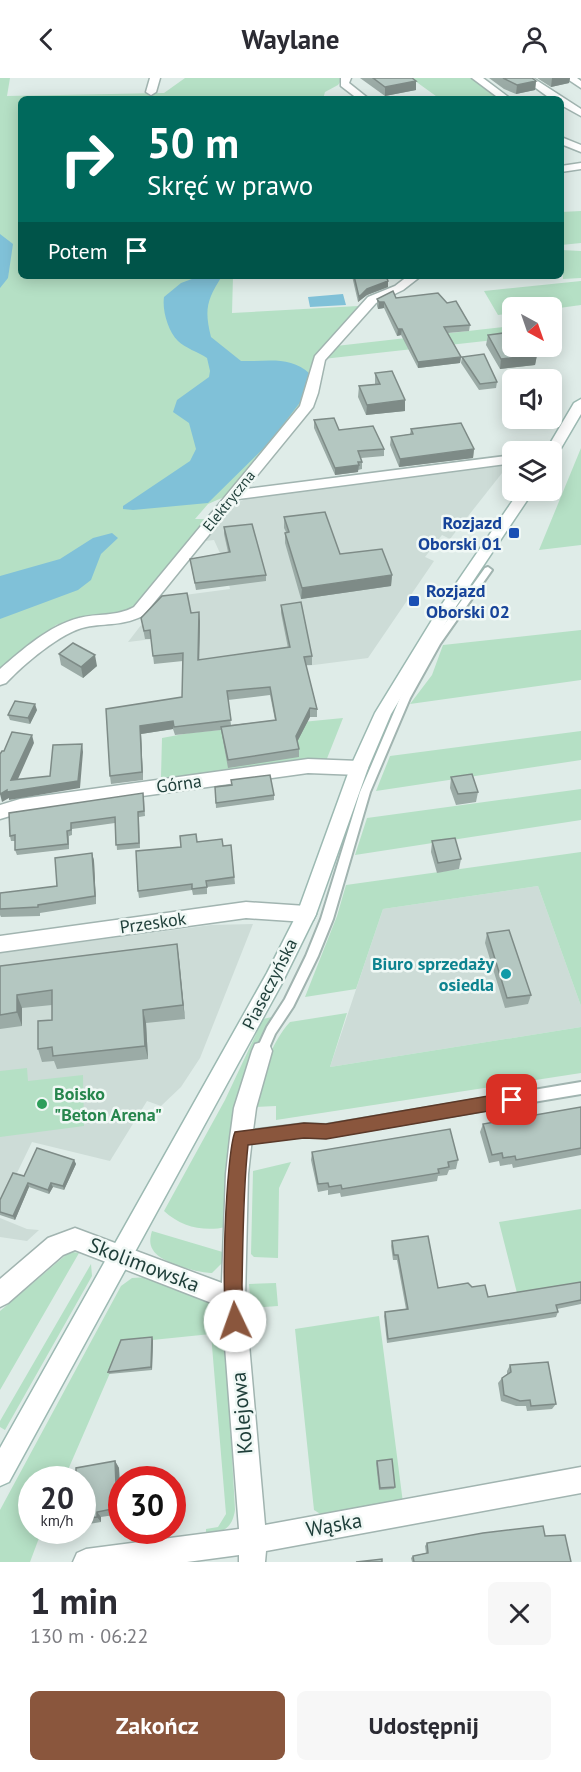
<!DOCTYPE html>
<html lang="pl">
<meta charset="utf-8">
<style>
body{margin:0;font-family:"PT Sans",sans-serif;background:#f7f7f7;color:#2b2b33;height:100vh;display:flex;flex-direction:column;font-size:22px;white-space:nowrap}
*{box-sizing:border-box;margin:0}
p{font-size:20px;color:#7c7c81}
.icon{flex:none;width:33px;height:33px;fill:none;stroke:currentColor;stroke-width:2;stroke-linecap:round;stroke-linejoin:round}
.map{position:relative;height:1484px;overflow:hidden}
.panel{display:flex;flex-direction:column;background:#fff;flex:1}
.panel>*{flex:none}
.guide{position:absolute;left:18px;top:18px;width:546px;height:183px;border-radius:9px;box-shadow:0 3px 15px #0003;background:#00695c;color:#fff;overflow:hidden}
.needle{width:39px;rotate:140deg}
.controls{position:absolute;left:502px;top:219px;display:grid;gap:12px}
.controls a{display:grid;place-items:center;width:60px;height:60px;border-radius:9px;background:#fff;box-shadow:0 3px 15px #0003;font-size:30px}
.speed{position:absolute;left:18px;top:1388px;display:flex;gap:12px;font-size:30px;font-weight:700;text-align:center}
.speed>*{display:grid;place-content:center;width:78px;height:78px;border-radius:50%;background:#fff;box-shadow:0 3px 15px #0003;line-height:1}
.speed small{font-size:15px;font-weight:400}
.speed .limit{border:9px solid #d22;background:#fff;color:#111}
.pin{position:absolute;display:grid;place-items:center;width:51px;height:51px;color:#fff;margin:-26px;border-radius:12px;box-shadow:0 3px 9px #0006}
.me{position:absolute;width:66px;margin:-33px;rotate:357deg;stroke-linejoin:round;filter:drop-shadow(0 0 4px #0008)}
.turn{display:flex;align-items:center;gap:21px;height:126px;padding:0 30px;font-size:27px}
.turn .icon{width:78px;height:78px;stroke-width:2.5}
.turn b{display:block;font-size:42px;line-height:51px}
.then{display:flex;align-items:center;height:57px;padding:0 30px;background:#0003;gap:12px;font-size:22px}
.round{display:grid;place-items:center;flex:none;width:63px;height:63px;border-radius:9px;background:#f7f7f7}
.headline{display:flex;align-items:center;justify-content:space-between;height:102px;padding:0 30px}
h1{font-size:36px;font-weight:800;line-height:45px}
.button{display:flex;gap:12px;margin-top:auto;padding:12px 30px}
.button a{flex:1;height:69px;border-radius:9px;background:#8a563d;color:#fff;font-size:24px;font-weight:800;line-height:69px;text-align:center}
.button a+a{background:#f7f7f7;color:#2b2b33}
header{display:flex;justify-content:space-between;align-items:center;height:78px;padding:0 30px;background:#fff;font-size:27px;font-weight:800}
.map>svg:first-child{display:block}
</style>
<header><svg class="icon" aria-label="back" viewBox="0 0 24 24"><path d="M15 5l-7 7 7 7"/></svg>Waylane<svg class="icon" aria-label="person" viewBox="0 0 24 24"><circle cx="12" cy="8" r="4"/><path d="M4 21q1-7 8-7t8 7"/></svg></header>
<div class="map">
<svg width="581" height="1484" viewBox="0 0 581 1484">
<rect width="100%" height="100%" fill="#dfece8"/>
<!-- built -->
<path fill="#cddcd7" d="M500,387L506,390L450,461L442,457L425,479L434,483L368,580L183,604L186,557L128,564L162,520L230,511L224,484L214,462L205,463L237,425L249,419Z
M538,808L581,928V949L330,989L383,831Z
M253,846L200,980L181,1009L161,1028L147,1023L110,1083L32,1064L0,1130V875L211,847Z
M0,1140L27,1151L39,1152L27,1163L0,1159Z"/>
<!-- green -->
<path fill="#b5e0c5" d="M0,0H10L7,18L164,15L185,0H343L338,7L325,14L323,21H21V198H233L232,235L358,228L362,230L316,282L307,325L240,404L224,419L208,426L195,441H207L138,527L128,534L97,540L82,538L56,547L0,590Z
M411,0H473L502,21H440Z
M581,133V165L561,167V134Z
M561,172L581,173V200L563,201Z
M581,203V227L552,231L513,230V235L498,237L484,213Z
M513,248V260L323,281L336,268Z
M581,370V467L539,472Z
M581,552V602L410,626L432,597L443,567Z
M343,640L326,683L168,704L161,699L162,660L189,655Z
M581,653V682L376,713L390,678Z
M581,711V742L355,777L367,740Z
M581,774V928L538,808L383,831L356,911L305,919L337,838L346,807Z
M347,935L330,989L581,949V995L276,1042V1028L255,1029C257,1003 272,963 290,944Z
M276,938L262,960L248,990L226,1149C204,1154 181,1149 164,1133L225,1022L263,941Z
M27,990L28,1003L83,997L84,1048L0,1059V993Z
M291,1084L279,1110L278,1180L254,1179L251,1176L253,1093Z
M581,1131V1208L518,1219L499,1144Z
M152,1153L226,1175L225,1182L212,1195C199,1195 160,1185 153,1172C149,1166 150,1160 152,1153Z
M73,1174L79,1175L0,1312V1233L67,1176Z
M91,1186L92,1198L5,1352L0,1349V1343Z
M149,1199L214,1226L225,1251L235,1432C232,1451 224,1453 206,1459V1451L218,1449L226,1436L211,1256L123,1265L64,1401H32V1452H42L30,1484H0V1432L121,1208L132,1200Z
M276,1205L278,1228L251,1230L249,1206Z
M379,1238L403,1425L322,1437L314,1432L295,1251Z"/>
<!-- water -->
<path fill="#80c1d8" d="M0,156L13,166L8,200L0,210Z
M200,198H222C207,222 204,231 211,259L241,283C266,284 290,277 310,296L305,318L269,365L208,425L133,432L123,431V428L190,383L196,371L189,345L173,334L177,322L209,299L210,293L207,280C198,274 185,270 178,263C168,253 162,232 164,219L181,205Z
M343,216L346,227L310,229L308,219Z
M112,455L118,460L101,476L91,502L78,512L0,541V498L60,481L93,460Z"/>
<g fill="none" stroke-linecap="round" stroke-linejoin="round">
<defs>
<path id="lane" d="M488,489L492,492L440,566L410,620L370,714L333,841L318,878L293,929L275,956L266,977L262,978L258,977L256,973L267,949L285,921L306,878L321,841L360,714L400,620L433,562L485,490Z
M581,1004V1016L326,1059L304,1058L241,1066L237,1064L235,1060L237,1056L241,1054L304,1046L326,1047Z"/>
<path id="street" d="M150,0H160L156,14L151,17L146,14Z
M341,0H351L349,5L369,21H358L341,8Z
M472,0H483L511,21H500Z
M522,0H533L581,31V38L561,27V21H551Z
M566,0H577L581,3V10Z
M561,59L581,67V74L561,66Z
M581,85V91L561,94V88Z
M408,198H421L403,212L376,225L325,282L318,315L313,329L246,411L513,377V385L238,421L144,537C125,548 106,545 86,549C61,554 23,587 6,605L0,607V591C22,572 50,547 79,540C97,535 116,539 134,529L300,328L315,278L368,219L395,208Z
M308,681L359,683L365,685L368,690L365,695L359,697L308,695L20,735L0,741V727L20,721Z
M246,824L306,828L313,830L316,836L313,842L306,844L246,840L0,874V858Z
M262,964L269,966L272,973L256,1030L252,1060L248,1096L245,1221L265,1447L581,1389V1415L266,1473L265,1484H239V1477L187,1484H73L77,1475L86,1471L239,1451L222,1229L75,1172L63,1177L8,1225L0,1229V1201L48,1160L75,1150L222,1205L226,1096L230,1060L234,1030L252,973L255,966Z"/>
<path id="secondary" d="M581,321V336L557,377L552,378V374H545L574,325Z
M520,412H534L451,536L391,636L368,690L316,836L281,907L9,1404L0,1408V1370L267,895L297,836L350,690L375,635L440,529Z"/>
</defs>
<!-- lane casing -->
<use href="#lane" stroke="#a1b4b0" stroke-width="4"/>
<!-- street casing -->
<use href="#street" stroke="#a1b4b0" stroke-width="3"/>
<!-- secondary casing -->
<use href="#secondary" stroke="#9cb9b2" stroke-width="3"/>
<!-- lane -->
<use href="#lane" fill="#fff" fill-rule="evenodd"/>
<!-- street -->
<use href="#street" fill="#fff" fill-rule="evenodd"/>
<!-- secondary -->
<use href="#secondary" fill="#fff" fill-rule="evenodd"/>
</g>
<!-- wall -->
<path fill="#9baba6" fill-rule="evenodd" d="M360,0H412L416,12L385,18Z
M489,0H532L536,3L535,12L516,16L504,11Z
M537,0H570L569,5L551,9Z
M352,198H386L388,209L367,217L358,224Z
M396,220L447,225L470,247L469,253L448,255L461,279L460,285L418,290L401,257L397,258L384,230L378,231L377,228V221Z
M488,257H513L537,277L535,287L500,291L486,267Z
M462,279L497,304L496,310L479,312L461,285Z
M375,295L405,322V333L366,337L358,319L359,308L375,306Z
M314,342L384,371V378L361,380L362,384V391L358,392V394L335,397L314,350Z
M411,351L474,371L473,380L399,389L390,367L391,359L410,356Z
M284,439L340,476L392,497L391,508L301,521L285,465V455L286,454L284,450Z
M224,449L266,497V503L196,512L190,481L228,474L224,456Z
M281,527L312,578V587H306L317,631V639H310L297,664L299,671V679L228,690L221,652L175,657L173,651L141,656L143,702L111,706L110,698L106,631L182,619L183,583L154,586L151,561H145L141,540L191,535L200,543L199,582L288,570L281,535ZM270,617L275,642L231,647L228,622Z
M59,576L97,588L83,600L61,587Z
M37,632L30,646L10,642L8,637Z
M451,699L478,714L476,724L456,727L450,710Z
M231,702L274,717V722L216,730L215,709L232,707Z
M144,720L145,738L139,739L140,770L117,772L115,745L72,751V757L69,758V771L17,777L15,772V763H11L10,758Z
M432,763L461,781L459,791L437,795L431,774Z
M197,764L223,768L231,767L235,806L207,809V816L193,817L192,812L139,820L138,813L181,769Z
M92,775L94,783L96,826L40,835V838L1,839L0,837V815L57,808Z
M487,855L531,917L528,926L505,930L485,865Z
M177,866L185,941L146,945L148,981L57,991L54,983L42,984L38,971L52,942V927L22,930V948L0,951V888Z
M581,1029V1077L513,1090L512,1086L500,1088L499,1083L489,1085L480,1054L483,1046Z
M312,1074L458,1082L456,1091L449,1092L447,1097L438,1098L437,1103L341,1119L340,1115L328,1117V1112L318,1114L311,1082Z
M74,1082L76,1086L64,1112L53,1109L49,1116L29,1109L15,1142L0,1137V1122L24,1098Z
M392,1163L438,1210L472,1209L488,1219L581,1204V1226L557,1231L558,1234L556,1239L387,1265L384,1238L385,1234L406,1231L397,1182H393L391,1168Z
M153,1262L152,1292L109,1296L108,1294Z
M510,1287L556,1326L552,1331L527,1333L526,1328H516L501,1323L498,1305L502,1300L507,1296V1293Z
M115,1383L119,1390L121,1436L101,1439V1444L83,1447L82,1401Z
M377,1383L395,1409L394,1411L379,1412L376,1385Z
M545,1458L571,1484H412L411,1480L413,1478L426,1475L425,1468L427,1465Z"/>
<!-- shaded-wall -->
<path fill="#7e8b87" d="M552,0H570L569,5L551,9Z
M416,3V12L385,18V9Z
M536,3L535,12L516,16L517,7Z
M388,203V209L367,217L358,224L359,219L367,211Z
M379,224H384V230L378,231Z
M398,251H402L401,257L397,258Z
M537,277L535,287L500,291L501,281Z
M461,279L460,285L418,290V284Z
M405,322V333L366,337L367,327Z
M474,371L473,380L399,389L400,381Z
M359,387L358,394L335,397V390Z
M392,497L391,508L301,521L302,510Z
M199,534L200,543L199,591L198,582Z
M95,577L97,588L83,600L81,589Z
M35,626L37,632L30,646L28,640Z
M310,630V639L296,666V658Z
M173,643V651L141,656L143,702L142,694L140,648Z
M32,657L34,665L14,710L11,702Z
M82,666L83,674L80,710L9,722V720L2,724L0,716L7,712L78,703Z
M92,775L94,783L96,826L95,818Z
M177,866L179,880L185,941L183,927Z
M17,917L22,930V948L17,934Z
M143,932L146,945L148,981L145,968Z
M74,1082L76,1086L64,1112L63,1108Z
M28,1105L29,1109L15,1142L13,1138Z
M51,1105L53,1109L49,1116L48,1112Z
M152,1259L153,1262L152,1292L151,1289Z
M115,1383L119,1390L121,1436L117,1430Z
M97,1434L101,1439V1444L97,1439Z"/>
<!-- building -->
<path fill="#b4c7c1" stroke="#7e8b87" stroke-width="1.5" d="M373,0H412L416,3L385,9Z
M503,0H532L536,3L517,7Z
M354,198H386L388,203L367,211L359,219Z
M393,213L396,220L438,215L447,225L456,223L470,247L444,249L461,279L418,284L402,251H398L384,224H379L377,221Z
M511,254L513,257V268H532L537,277L501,281L488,257Z
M484,276L497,304L480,306L462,279Z
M392,293L405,322L367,327L359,308L380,306L375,295Z
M334,340L339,352L373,348L384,371L358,373L362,384H358L359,387L335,390L314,342Z
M461,345L474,371L400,381L391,359L413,356L411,351Z
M325,434L340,476L382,471L392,497L302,510L285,455L289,454L284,439Z
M252,446L266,497L195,505L190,481L230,474L224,449Z
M187,515L191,535L199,534L198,582L290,569L281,527L301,524L312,578L304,579L317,631L310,630L296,658L299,671L228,682L221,649L276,642L270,609L227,613L231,642L174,649L173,643L140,648L142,694L110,698L106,631L182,619L183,575L153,578L150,552L144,553L141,540L162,518Z
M73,565L95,577L81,589L59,576Z
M15,623L35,626L28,640L8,637Z
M12,654L32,657L11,702L50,698L53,667L82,666L78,703L7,714V712L0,716V676L2,673H4Z
M472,696L478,714L458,716L451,699Z
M270,697L274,717L216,725L215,709L232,707L231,702Z
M143,715L144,733L138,734L139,765L116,767L115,739L71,745V752L67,753L68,766L15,772V757L10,758L9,735Z
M196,756L197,764L222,761L223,768L231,767L234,799L206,803L207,809L192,811V806L138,813L136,773L181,769L180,758Z
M455,760L461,781L438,785L432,763Z
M92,775L95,818L38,827V829L0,831V815L57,808L55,780Z
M509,852L531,917L507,920L487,855Z
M177,866L183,927L143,932L145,968L53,978L52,969L38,971V943L52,942V912L17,917V934L0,937V888Z
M581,1029V1070L516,1082L515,1078L503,1080L502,1075L492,1077L483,1046Z
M450,1051L458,1082L448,1084L449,1089L438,1091L439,1095L342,1111L341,1107L329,1109L328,1105L318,1106L312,1074Z
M37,1070L74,1082L63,1108L51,1105L48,1112L28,1105L13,1138L0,1134V1122L13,1095L24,1098Z
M428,1158L438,1210L468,1205L472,1209L485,1207L488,1219L581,1204V1222L556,1227L558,1234L388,1261L385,1234L408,1231L398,1177H394L392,1163Z
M152,1259L151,1289L108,1294L121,1262Z
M548,1284L556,1326L531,1328L530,1322L520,1323L504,1317L502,1300L511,1294L510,1287Z
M392,1381L395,1409L380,1410L377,1383Z
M115,1383L117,1430L97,1434V1439L82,1441V1401H76V1390Z
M543,1448L545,1458L565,1457L571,1484H414L413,1478L428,1475L427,1465L483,1455Z
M382,1481V1484H356Z"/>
<!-- route -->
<path fill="#8a563d" stroke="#5a3828" stroke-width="1.5" d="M512,1014L517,1016L520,1022L517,1027L512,1029L326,1061L304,1060L248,1067C243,1113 243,1160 242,1207C242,1221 246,1237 241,1249L235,1252L228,1249C220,1229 226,1075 235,1054L304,1045L326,1046Z"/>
<!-- markers -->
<g fill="#1a4fb4" stroke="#f0f8f5" stroke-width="2">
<rect x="508" y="449" width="12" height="12" rx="3"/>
<rect x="408" y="517" width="12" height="12" rx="3"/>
</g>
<circle fill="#0f9aa8" stroke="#f0f8f5" stroke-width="2" cx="506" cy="896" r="6"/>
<circle fill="#2e9e5b" stroke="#f0f8f5" stroke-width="2" cx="42" cy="1026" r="6"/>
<g text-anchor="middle" stroke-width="5" stroke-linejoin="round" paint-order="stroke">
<!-- far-street labels -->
<g font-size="15" fill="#1e3e39" stroke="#f0f8f5">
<text transform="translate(229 423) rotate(-51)" y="5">Elektryczna</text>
</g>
<!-- transit labels -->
<g font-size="18" font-weight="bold" fill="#164399" stroke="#f0f8f5" text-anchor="end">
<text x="502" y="451">Rozjazd<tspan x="502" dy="21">Oborski 01</tspan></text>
<text x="426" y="519" text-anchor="start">Rozjazd<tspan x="426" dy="21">Oborski 02</tspan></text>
</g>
<!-- street labels -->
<g font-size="18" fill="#1e3e39" stroke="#f0f8f5">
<text transform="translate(179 706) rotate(-8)" y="6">Górna</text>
<text transform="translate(153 845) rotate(-8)" y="6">Przeskok</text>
<text transform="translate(270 906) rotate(-63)" y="6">Piaseczyńska</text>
</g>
<!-- culture labels -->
<g font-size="18" font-weight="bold" fill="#0d838f" stroke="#f0f8f5" text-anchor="end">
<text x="494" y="892">Biuro sprzedaży<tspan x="494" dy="21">osiedla</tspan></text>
</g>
<!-- leisure labels -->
<g font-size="18" font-weight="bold" fill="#27864d" stroke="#f0f8f5" text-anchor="start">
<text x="54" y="1022">Boisko<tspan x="54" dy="21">"Beton Arena"</tspan></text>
</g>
<!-- near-street labels -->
<g font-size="21" fill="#1e3e39" stroke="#f0f8f5">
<text transform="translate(144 1187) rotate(21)" y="7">Skolimowska</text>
<text transform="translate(242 1335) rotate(-95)" y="7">Kolejowa</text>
<text transform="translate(334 1447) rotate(-10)" y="7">Wąska</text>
</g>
</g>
</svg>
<div class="controls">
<a><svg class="needle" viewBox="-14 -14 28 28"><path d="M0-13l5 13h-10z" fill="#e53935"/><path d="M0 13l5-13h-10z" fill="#7c7c81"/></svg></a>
<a><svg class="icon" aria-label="sound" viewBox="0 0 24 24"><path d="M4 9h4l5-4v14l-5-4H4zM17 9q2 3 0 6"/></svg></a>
<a><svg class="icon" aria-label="layers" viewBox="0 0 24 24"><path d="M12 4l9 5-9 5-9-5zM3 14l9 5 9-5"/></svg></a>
</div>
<div class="speed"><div>20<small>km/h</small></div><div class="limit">30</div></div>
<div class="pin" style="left:512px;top:1022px;background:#d93025"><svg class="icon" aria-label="arrive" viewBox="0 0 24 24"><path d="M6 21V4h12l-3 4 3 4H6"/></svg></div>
<svg class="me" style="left:235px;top:1243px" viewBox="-20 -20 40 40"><circle r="19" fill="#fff"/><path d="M0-13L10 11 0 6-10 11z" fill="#8a563d"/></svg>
<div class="guide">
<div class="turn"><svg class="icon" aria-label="right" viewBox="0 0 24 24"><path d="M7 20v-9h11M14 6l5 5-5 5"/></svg><div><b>50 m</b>Skręć w prawo</div></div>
<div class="then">Potem<svg class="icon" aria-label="arrive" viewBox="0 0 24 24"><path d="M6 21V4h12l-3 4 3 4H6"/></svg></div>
</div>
</div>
<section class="panel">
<div class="headline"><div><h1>1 min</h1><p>130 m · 06:22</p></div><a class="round"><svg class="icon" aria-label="close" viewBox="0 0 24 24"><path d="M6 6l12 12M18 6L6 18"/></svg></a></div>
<div class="button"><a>Zakończ</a><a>Udostępnij</a></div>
</section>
